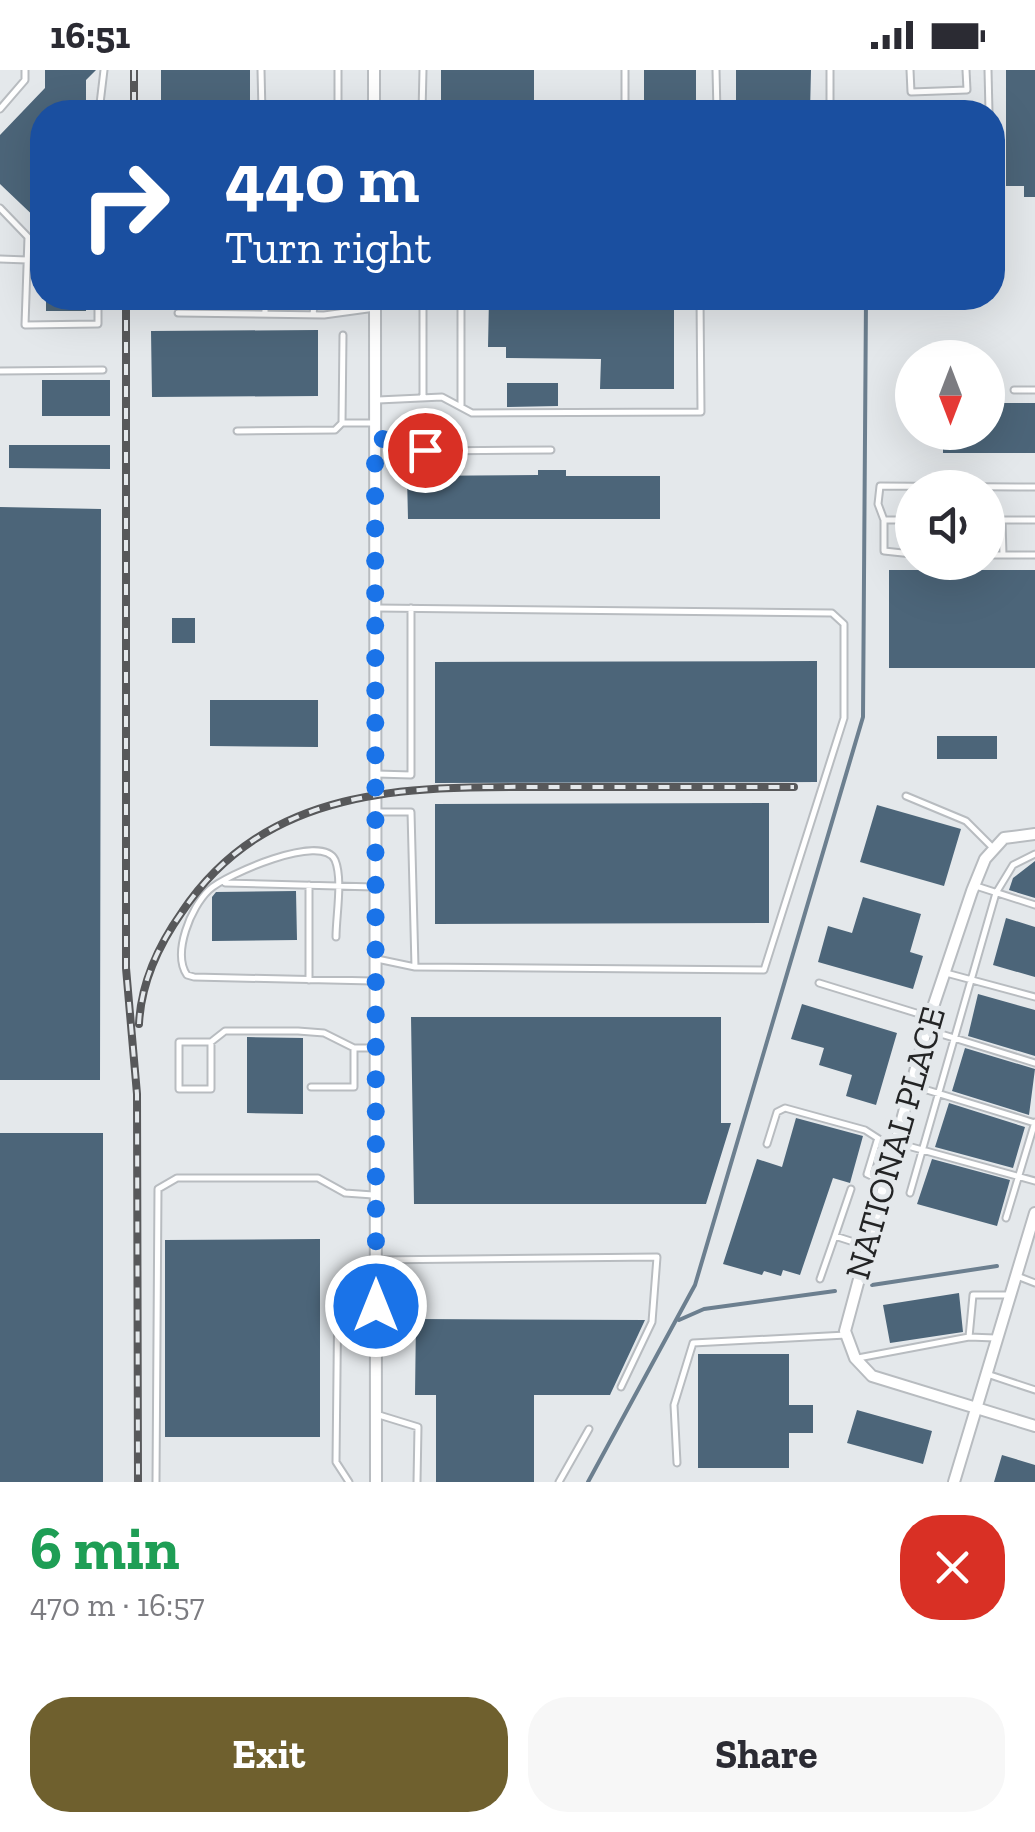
<!DOCTYPE html>
<meta charset="utf-8">
<style>
body{margin:0;font-family:"Zilla Slab",serif;background:#f7f7f7;color:#2b2b33;height:100vh;display:flex;flex-direction:column;font-size:38px;white-space:nowrap}
*{box-sizing:border-box;margin:0}
p{font-size:32px;color:#7c7c81}
.icon{flex:none;width:55px;height:55px;fill:none;stroke:currentColor;stroke-width:2;stroke-linecap:round;stroke-linejoin:round}
.map{position:relative;height:1412px;overflow:hidden}
.panel{display:flex;flex-direction:column;background:#fff;flex:1}
.panel>*{flex:none}
.banner{position:absolute;left:30px;top:30px;width:975px;height:210px;border-radius:40px;box-shadow:0 10px 40px #0002;background:#1a4fa0;color:#fff;overflow:hidden}
.needle{width:65px;rotate:180deg}
.buttons{position:absolute;left:895px;top:270px;display:grid;gap:20px}
.buttons a{display:grid;place-items:center;width:110px;height:110px;border-radius:50%;background:#fff;box-shadow:0 10px 40px #0002;font-size:50px}
.pin{position:absolute;display:grid;place-items:center;width:85px;height:85px;color:#fff;margin:-42px;border:5px solid #fff;border-radius:50%;box-shadow:0 2px 10px #0007}
.me{position:absolute;width:110px;margin:-55px;rotate:0deg;stroke-linejoin:round;filter:drop-shadow(0 0 8px #0008)}
.turn{display:flex;align-items:center;gap:35px;height:210px;padding:0 30px;font-size:45px}
.turn .icon{width:130px;height:130px;stroke-width:2.5}
.turn b{display:block;font-size:70px;line-height:85px}
.round{display:grid;place-items:center;flex:none;width:105px;height:105px;border-radius:40px;background:#f7f7f7}
.headline{display:flex;align-items:center;justify-content:space-between;height:170px;padding:0 30px}
h1{font-size:60px;font-weight:700;line-height:75px;color:#1e9e55}
.button{display:flex;gap:20px;margin-top:auto;padding:20px 30px}
.button a{flex:1;height:115px;border-radius:40px;background:#6f602e;color:#fff;font-size:40px;font-weight:700;line-height:115px;text-align:center}
.button a+a{background:#f7f7f7;color:#2b2b33}
.status{display:flex;justify-content:space-between;align-items:center;height:70px;padding:0 50px;background:#fff;direction:ltr}
.status svg{height:28px;fill:currentColor}
.map>svg:first-child{display:block}
</style>
<div class="status"><b>16:51</b><svg viewBox="0 0 49 12"><path d="M0 12V9h3v3zM5 12V6h3v6zM10 12V3h3v9zM15 12V0h3v12zM26 1h20v11H26zM47 4h2v5h-2z"/></svg></div>
<div class="map">
<svg width="1035" height="1412" viewBox="0 0 1035 1412">
<rect width="100%" height="100%" fill="#e4e8eb"/>
<g fill="none" stroke-linecap="round" stroke-linejoin="round">
<!-- stream -->
<path stroke="#6c7f8f" stroke-width="4" d="M872,1215L997,1196
M679,1250L704,1239L835,1221
M588,1412L695,1215L863,647L866,228"/>
</g>
<!-- building -->
<path fill="#4c6579" d="M45,0H96L86,10V42H42V154L0,114V65L45,18Z
M161,0H250V42H161Z
M441,0H534V42H441Z
M644,0H696V42H644Z
M736,0H811L810,42H736Z
M1006,0H1035V127H1024V116H1006Z
M46,228H86V241H46Z
M489,228H674V319H600L601,289L506,288V277H488Z
M318,260V326L152,327L151,261Z
M42,310H110V346H42Z
M507,313H558V336L507,337Z
M988,333H1035V383H943V362H988Z
M9,375H110V399L9,398Z
M538,400H566V406H660V449H408L407,406L538,405Z
M0,437L101,439L100,1010H0Z
M889,500H1035V598H889Z
M172,548H195V573H172Z
M817,591V712L435,713V592Z
M210,630H318V677L210,676Z
M937,666H997V689H937Z
M769,733V853L435,854V734Z
M877,735L961,759L944,816L860,792Z
M1035,791V828L1009,820L1013,808Z
M296,821L297,870L212,871V827L216,822Z
M863,827L921,844L910,882L923,886L913,919L818,892L828,856L852,863Z
M1006,848L1035,857V907L993,895Z
M978,924L1035,940V986L968,966Z
M802,934L897,963L876,1035L846,1026L852,1005L819,995L824,978L791,969Z
M411,947H721V1053H731L706,1134H414Z
M247,967L303,968V1044L247,1043Z
M965,978L1035,999L1029,1045L952,1021Z
M949,1033L1025,1057L1013,1098L935,1077Z
M796,1048L863,1066L850,1113L833,1108L800,1205L783,1200L781,1206L764,1201L762,1205L723,1194L757,1089L782,1097Z
M0,1063H103V1412H0Z
M932,1089L1010,1110L997,1156L917,1134Z
M320,1169V1367H165V1170Z
M959,1223L963,1262L890,1273L883,1235Z
M416,1249L645,1250L610,1325H534V1412H436V1325H415Z
M698,1284H789V1335H813V1363H789V1398H698Z
M857,1340L932,1361L923,1394L847,1373Z
M1002,1385L1035,1395V1412H994Z"/>
<g fill="none" stroke-linecap="round" stroke-linejoin="round">
<defs>
<path id="lane" d="M261,0L262,42
M338,0V42
M625,0V34
M716,0L717,42
M830,0V42
M910,0L911,22L967,20L966,0
M988,0L989,42
M0,39L25,10V0
M99,42L104,0
M422,42L423,0
M992,120L993,135
M0,138L28,167L25,255L98,254V228
M0,189L27,190
M265,228V244
M423,228V328
M461,228V337
M178,243L324,245L375,238
M313,244L315,228
M343,265L342,353H372
M0,301L103,300
M1014,320H1035
M378,330L442,327L472,343L701,342L700,228
M237,361L335,360L342,353
M375,369H410L429,381L551,380
M884,450V481L912,484
M912,450H884L878,434L880,416L1035,417
M988,450H1035
M1002,450L1003,485
M988,485H1035
M377,704L411,705V538
M906,726L966,751L992,777
M377,742H411L415,897
M225,813L374,817
M976,816L1035,835
M336,867C336,846 343,809 335,790C322,762 225,805 209,820C191,837 172,883 187,905L194,907L373,911
M377,889L415,897L764,900L844,648V554L832,543L377,538
M946,903L1035,927
M309,910V815
M819,913L929,947
M928,960L1035,993
M211,972H179V1019H211V972L225,961H298L324,963L354,978
M914,1016L1035,1053
M311,1017H354V978H373
M877,1071L867,1104L884,1112
M897,1073L1035,1111
M767,1074L777,1042L785,1038L865,1060L893,1078
M910,1123L996,823L1013,795L1035,784
M1006,1148L1035,1052
M835,1166L851,1119
M376,1190L657,1187L652,1252L621,1317
M1017,1206L1035,1213
M820,1209L835,1166L866,1176
M969,1267L973,1225H1008
M858,1288L969,1267L995,1268
M987,1304L1035,1320
M379,1345L418,1357L417,1412
M677,1393L674,1335L693,1273L846,1265
M156,1412L158,1119L177,1108H318L345,1123L373,1125
M349,1412L336,1392L338,1212L351,1203L374,1200
M559,1412L589,1359"/>
<path id="street" d="M374,0V42
M375,228L376,1412
M1035,764L1004,768L985,789L972,821L930,946L845,1261L855,1288L872,1306L1035,1356
M954,1412L1035,1143"/>
</defs>
<!-- lane casing -->
<use href="#lane" stroke="#b8bcc0" stroke-width="9"/>
<!-- street casing -->
<use href="#street" stroke="#b8bcc0" stroke-width="14"/>
<!-- lane -->
<use href="#lane" stroke="#fff" stroke-width="5"/>
<!-- street -->
<use href="#street" stroke="#fff" stroke-width="10"/>
<defs>
<path id="rail" d="M134,0V42
M126,228V898L137,1024L138,1412
M139,954C141,912 158,876 182,842C272,708 424,717 566,717C642,717 718,717 794,717"/>
</defs>
<!-- rail casing -->
<use href="#rail" stroke="#57585a" stroke-width="8"/>
<!-- rail -->
<use href="#rail" stroke="#e4e8eb" stroke-width="4" stroke-dasharray="11" stroke-linecap="butt"/>
</g>
<g fill="none" stroke-linecap="round" stroke-linejoin="round">
<!-- route -->
<path stroke="#1a73e8" stroke-width="18" stroke-dasharray="0 32.4" d="M376,1236L375,369H410L425,380"/>
</g>
<g text-anchor="middle" stroke-width="10" stroke-linejoin="round" paint-order="stroke">
<!-- street labels -->
<g font-size="35" fill="#232425" stroke="#e4e8eb">
<text transform="translate(895 1073) rotate(-74)" y="12">NATIONAL PLACE</text>
</g>
</g>
</svg>
<div class="buttons">
<a><svg class="needle" viewBox="-14 -14 28 28"><path d="M0-13l5 13h-10z" fill="#e53935"/><path d="M0 13l5-13h-10z" fill="#7c7c81"/></svg></a>
<a><svg class="icon" aria-label="sound" viewBox="0 0 24 24"><path d="M4 9h4l5-4v14l-5-4H4zM17 9q2 3 0 6"/></svg></a>
</div>
<div class="pin" style="left:425px;top:380px;background:#d93025"><svg class="icon" aria-label="arrive" viewBox="0 0 24 24"><path d="M6 21V4h12l-3 4 3 4H6"/></svg></div>
<svg class="me" style="left:376px;top:1236px" viewBox="-20 -20 40 40"><circle r="17" fill="#1a73e8" stroke="#fff" stroke-width="3"/><path d="M0-11L8 9 0 5-8 9z" fill="#fff"/></svg>
<div class="banner">
<div class="turn"><svg class="icon" aria-label="right" viewBox="0 0 24 24"><path d="M7 20v-9h11M14 6l5 5-5 5"/></svg><div><b>440 m</b>Turn right</div></div>
</div>
</div>
<section class="panel">
<div class="headline"><div><h1>6 min</h1><p>470 m · 16:57</p></div><a class="round" style="background:#d93025;color:#fff"><svg class="icon" aria-label="close" viewBox="0 0 24 24"><path d="M6 6l12 12M18 6L6 18"/></svg></a></div>
<div class="button"><a>Exit</a><a>Share</a></div>
</section>
